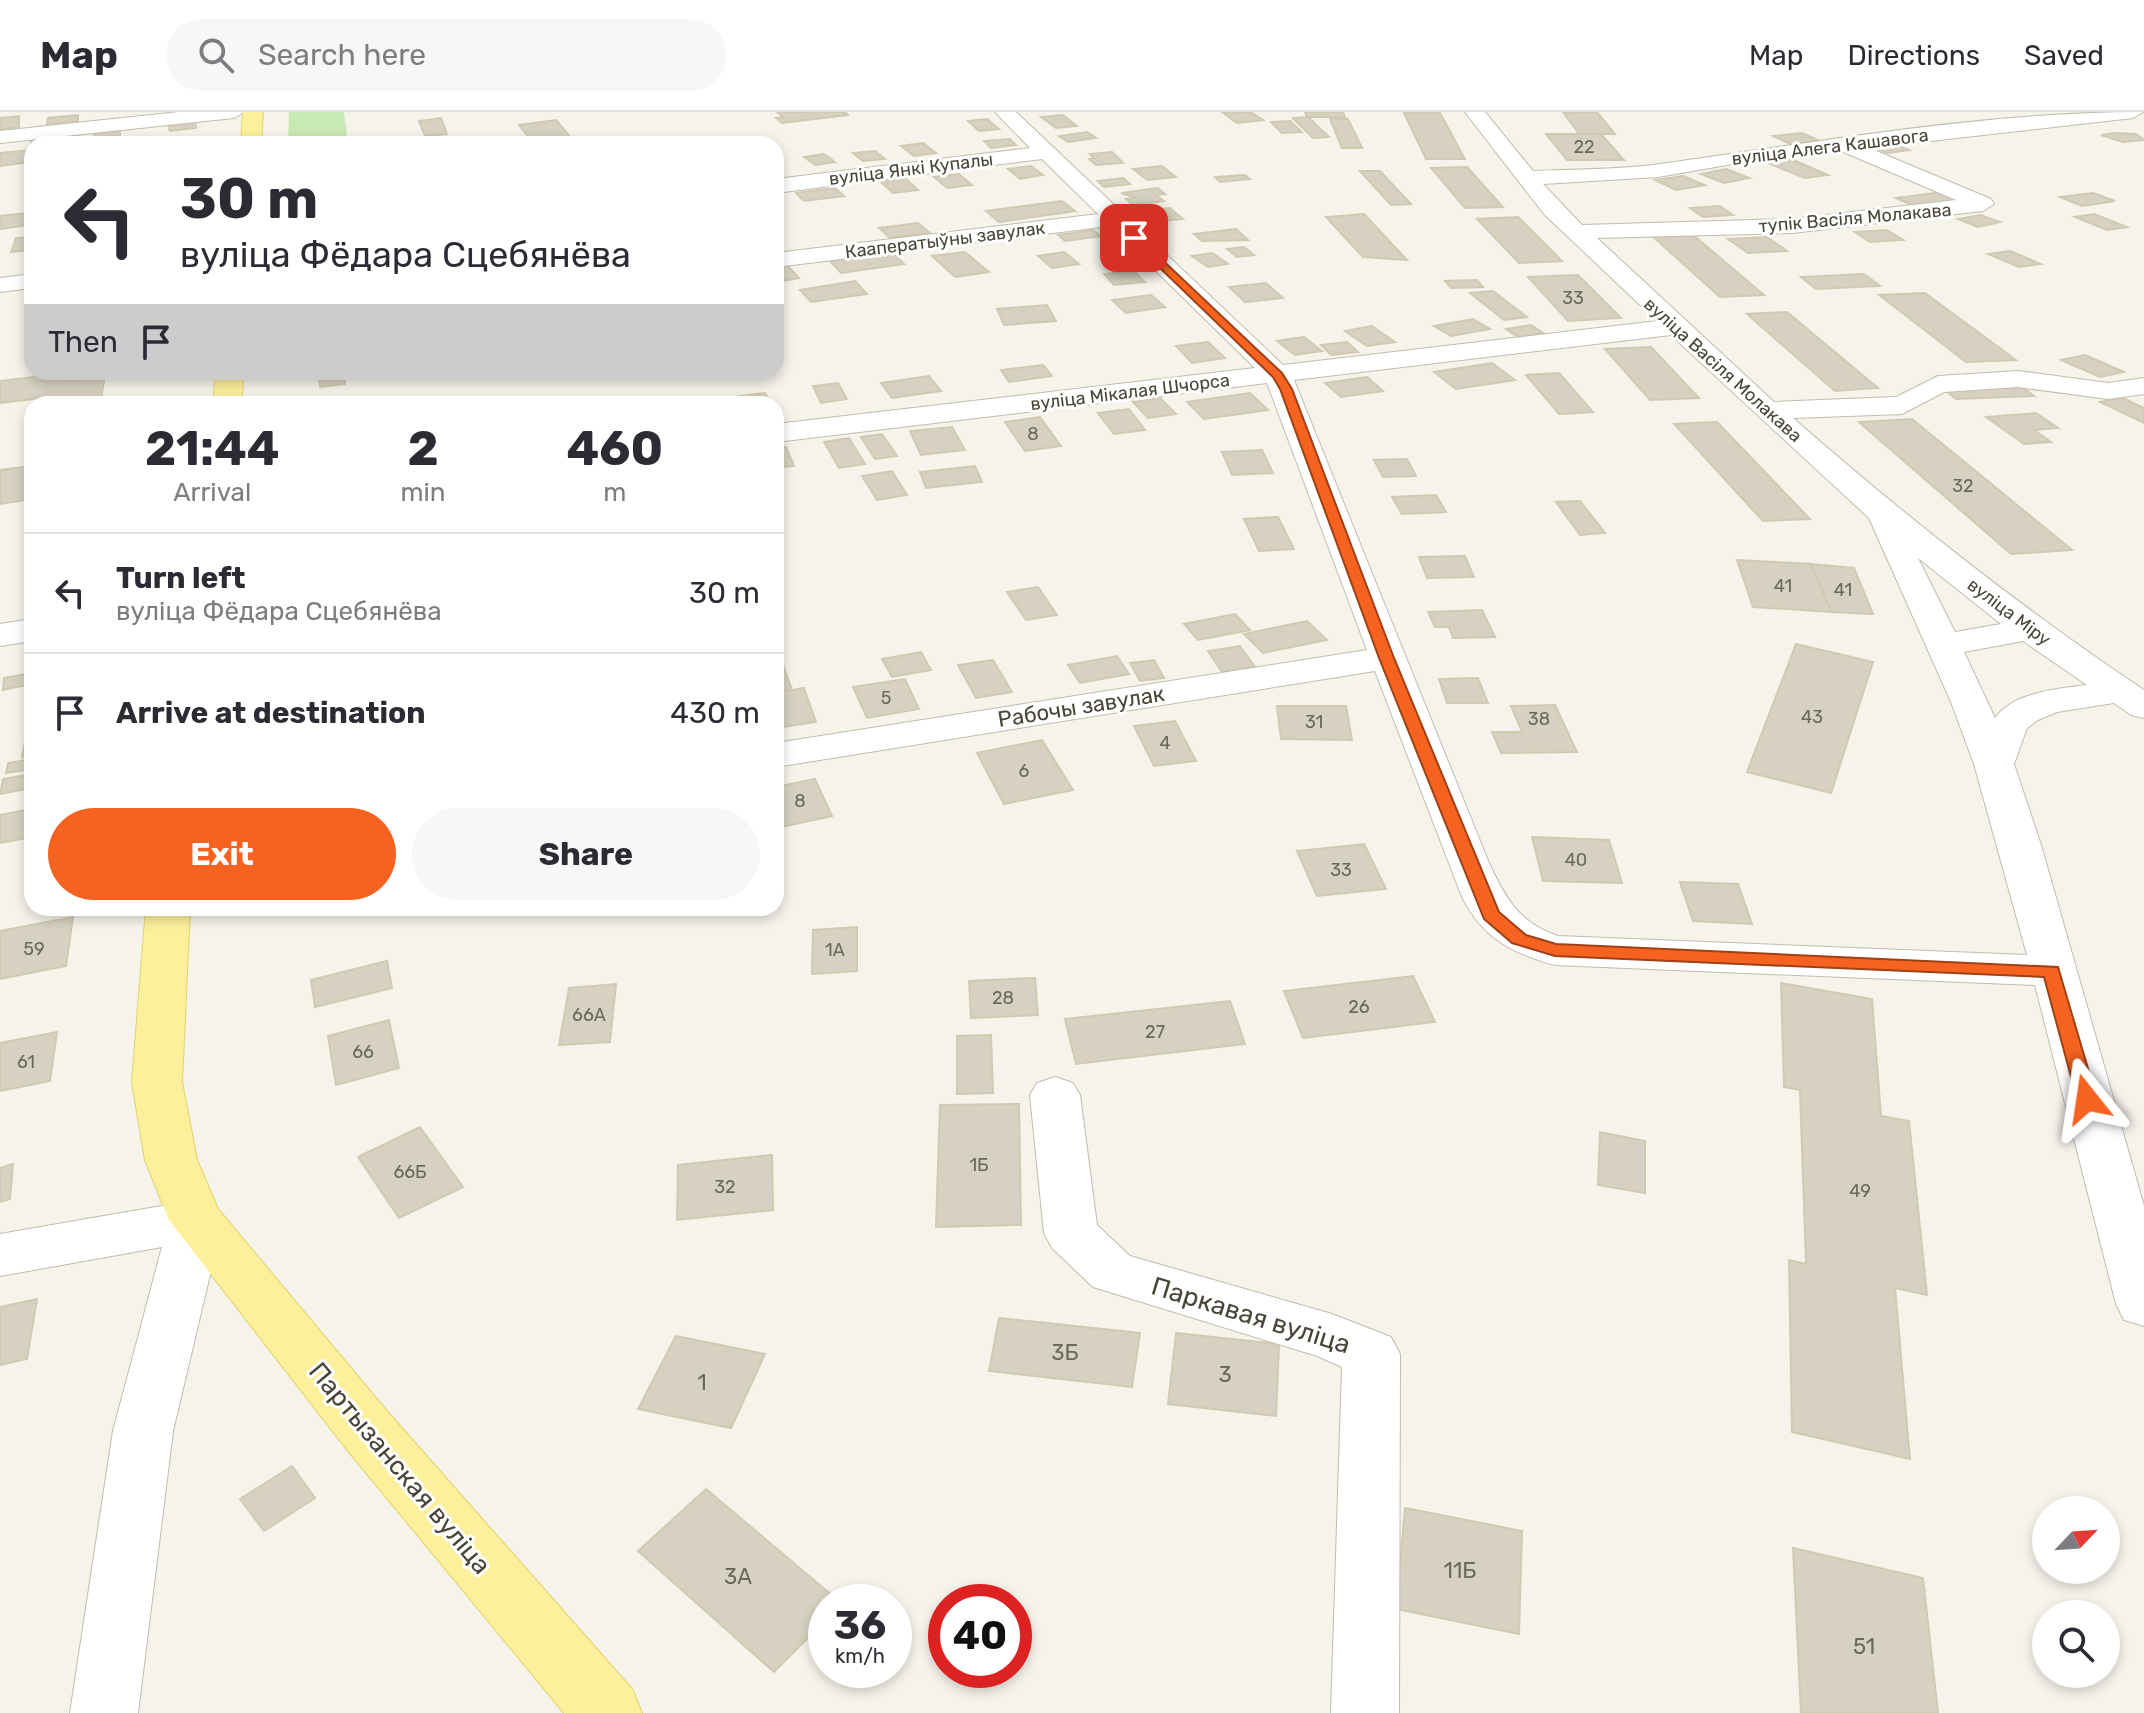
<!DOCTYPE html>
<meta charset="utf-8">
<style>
body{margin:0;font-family:Rubik,sans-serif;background:#f7f7f7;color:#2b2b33;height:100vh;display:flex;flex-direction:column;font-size:30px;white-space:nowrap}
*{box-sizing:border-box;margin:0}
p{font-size:26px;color:#7c7c81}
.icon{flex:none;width:44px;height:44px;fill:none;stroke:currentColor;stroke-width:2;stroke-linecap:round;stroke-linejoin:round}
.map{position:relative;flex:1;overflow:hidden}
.drawer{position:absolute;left:24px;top:284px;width:760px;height:520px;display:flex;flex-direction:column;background:#fff;border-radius:24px;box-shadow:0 4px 12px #0003}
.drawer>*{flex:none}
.hud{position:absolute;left:24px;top:24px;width:760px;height:244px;border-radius:24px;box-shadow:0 4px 12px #0003;background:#fff;color:#2b2b33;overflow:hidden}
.needle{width:52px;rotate:65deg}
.controls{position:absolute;left:2032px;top:1384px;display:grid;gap:16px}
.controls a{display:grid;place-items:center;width:88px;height:88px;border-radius:50%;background:#fff;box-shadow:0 4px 12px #0003;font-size:40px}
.speed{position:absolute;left:808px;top:1472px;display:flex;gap:16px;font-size:40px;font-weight:700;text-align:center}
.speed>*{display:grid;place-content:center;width:104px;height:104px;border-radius:50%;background:#fff;box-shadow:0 4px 12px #0003;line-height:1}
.speed small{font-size:20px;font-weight:400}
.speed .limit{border:12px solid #d22;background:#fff;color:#111}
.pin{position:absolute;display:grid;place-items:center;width:68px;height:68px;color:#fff;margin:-34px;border-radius:16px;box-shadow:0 4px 12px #0006}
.me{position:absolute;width:88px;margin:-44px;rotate:345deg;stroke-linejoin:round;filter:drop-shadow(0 0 6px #0008)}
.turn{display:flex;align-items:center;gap:28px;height:168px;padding:0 24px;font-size:36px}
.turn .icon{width:104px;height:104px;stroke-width:2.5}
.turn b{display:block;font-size:56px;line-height:68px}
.then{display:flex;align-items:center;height:76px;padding:0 24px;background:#0003;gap:16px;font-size:30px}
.eta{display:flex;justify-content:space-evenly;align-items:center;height:136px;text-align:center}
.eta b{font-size:48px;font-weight:700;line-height:56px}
.primary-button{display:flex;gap:16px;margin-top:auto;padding:16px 24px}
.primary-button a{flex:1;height:92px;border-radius:48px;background:#f66320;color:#fff;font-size:32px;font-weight:700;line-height:92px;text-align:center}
.primary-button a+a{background:#f7f7f7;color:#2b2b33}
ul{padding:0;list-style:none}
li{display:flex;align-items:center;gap:24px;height:120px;padding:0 24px;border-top:2px solid #e1e1e2}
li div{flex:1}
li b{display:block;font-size:30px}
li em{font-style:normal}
header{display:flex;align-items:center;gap:48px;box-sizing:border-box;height:112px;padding:0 40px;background:#fff;border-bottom:2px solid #e1e1e2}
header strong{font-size:38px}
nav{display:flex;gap:44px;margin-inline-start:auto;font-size:28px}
.search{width:560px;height:72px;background:#f7f7f7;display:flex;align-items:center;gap:20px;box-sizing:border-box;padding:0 28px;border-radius:44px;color:#7c7c81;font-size:30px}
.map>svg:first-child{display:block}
</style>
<header>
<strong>Map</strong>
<div class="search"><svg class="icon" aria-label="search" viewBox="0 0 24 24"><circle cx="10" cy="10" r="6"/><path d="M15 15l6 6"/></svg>Search here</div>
<nav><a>Map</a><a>Directions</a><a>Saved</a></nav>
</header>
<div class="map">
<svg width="2144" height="1601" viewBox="0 0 2144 1601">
<rect width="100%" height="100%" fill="#f5f3ea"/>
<!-- green -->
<path fill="#c8e8b4" d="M289,0H344L347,25L288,32Z"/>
<!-- building -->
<path fill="#d6d1c0" stroke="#d1cab3" stroke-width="2" d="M777,0H845L848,3L782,11L776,6L783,5Z
M1222,0H1251L1263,8L1237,11Z
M1305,0H1343L1345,5H1307Z
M1563,0H1597L1615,22H1579Z
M1404,1H1440L1465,47H1426Z
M78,3V9L47,12L48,6Z
M1063,3L1077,14L1056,16L1041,5Z
M19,4V15L0,17V6Z
M1308,5L1329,25L1313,26L1293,6Z
M441,6L447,22L425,24L419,9Z
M987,7L999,17L979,19L968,9Z
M1330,7H1348L1362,36H1342Z
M556,8L576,32H534L519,13Z
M1290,9L1302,20L1282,21L1271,10Z
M195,10L196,16L170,19L168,13Z
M120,17V26L94,29V20Z
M1087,20L1096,26L1068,30L1059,24Z
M1802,21L1826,32L1797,35L1773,24Z
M2115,21L2136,22L2144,28L2123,30L2101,23Z
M1546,22H1601L1624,48H1567Z
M59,24V32H32L31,37V27Z
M1010,27L1016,33L991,36L984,29Z
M923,31L936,41L914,44L901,34Z
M1896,33L1909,38L1888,41L1874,36Z
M30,38L29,50L0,54V41Z
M875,39L885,47L863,49L853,41Z
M1112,40L1123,51L1096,53L1089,47L1094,46L1090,42Z
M824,42L835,50L815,53L804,45Z
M1791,47L1828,63L1805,66L1768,51Z
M1031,54L1043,63L1020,67L1008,57Z
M1162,54L1176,65L1147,68L1133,57Z
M1467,55L1503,95L1465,96L1431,56Z
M1726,57L1749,66L1724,71L1701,62Z
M1360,59H1380L1411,92L1391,93Z
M959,62L972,73L947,76L934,65Z
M1245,63L1250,67L1220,70L1215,65Z
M1683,64L1705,73L1676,78L1655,68Z
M1123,66L1130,72L1104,75L1098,69Z
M906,67L918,78L893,81L881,70Z
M835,76L844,84L804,89L796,81Z
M1158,76L1165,82L1156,83L1164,89L1133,93L1126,87L1136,86L1121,81Z
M1942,80L1962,90L1916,95L1896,86Z
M2093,81L2115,89L2082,94L2060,85Z
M1062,89L1075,99L999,110L986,99Z
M1720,94L1733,103L1703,105L1690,96Z
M1170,96L1183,107L1154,110L1141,99Z
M29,101L27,113L0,117V104Z
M1364,102L1407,148L1363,145L1326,105Z
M2094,102L2127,115L2107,118L2075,105Z
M1980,103L2000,110L1978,115L1958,107Z
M1518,105L1562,149L1519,151L1477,107Z
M918,111L930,121L890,126L879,116Z
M1236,117L1248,128L1202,129L1194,122Z
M1093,118L1101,124L1065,129L1058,123Z
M1887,118L1903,128L1870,130L1855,120Z
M1692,122L1764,183L1720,185L1651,123Z
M32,125V138L11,140L16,126Z
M1767,125L1787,139L1748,141L1728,127Z
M1244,135L1254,143L1237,145L1227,137Z
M2010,139L2041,152L2019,155L1988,142Z
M892,140L904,152L841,161L830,149Z
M965,140L989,160L955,165L932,144Z
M1064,140L1079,152L1052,156L1038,144Z
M1212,141L1228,152L1208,155L1192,144Z
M787,153L799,166L776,170V155Z
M1134,159L1145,170L1114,173L1104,162Z
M1864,162L1880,174L1816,177L1801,165Z
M1578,163L1621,206L1568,209L1528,165Z
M1477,168L1483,175L1451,176L1445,169Z
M855,169L867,182L811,190L800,178Z
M1266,171L1283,186L1245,190L1229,175Z
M1493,179L1527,205L1504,208L1470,181Z
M1925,181L2016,248L1966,250L1879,183Z
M1151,183L1165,195L1126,201L1112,188Z
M1047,193L1056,209L1004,213L997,197Z
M1787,200L1878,276L1835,279L1747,202Z
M1473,207L1490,217L1451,224L1434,214Z
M1531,213L1543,221L1518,225L1506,217Z
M1372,214L1395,230L1367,234L1345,219Z
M1304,225L1322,239L1295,243L1277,229Z
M1208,230L1225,246L1192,251L1176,234Z
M1347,230L1358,240L1331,243L1321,233Z
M1651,235L1699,286L1650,288L1605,237Z
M2085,243L2124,260L2100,265L2061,248Z
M1492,251L1515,268L1456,277L1434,260Z
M1043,253L1052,264L1009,270L1001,258Z
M318,260H344L345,272L320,275Z
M69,261L68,269L105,264L100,292H49L50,285L0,291V269Z
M1559,261L1593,300L1559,302L1526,263Z
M929,264L941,279L892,286L881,271Z
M1367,265L1383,279L1341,285L1325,271Z
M838,271L847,287L821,291L813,274Z
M2020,273L2034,284L1956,287L1942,276Z
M765,281L771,292H713L711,288Z
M1250,281L1268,298L1204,307L1187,290Z
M1160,286L1176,302L1148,306L1133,290Z
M2123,286L2144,296V311L2100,290Z
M1129,297L1145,318L1114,322L1098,301Z
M2036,301L2058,316L2034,318L2051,330L2024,332L1986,305Z
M1040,305L1061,334L1025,339L1005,310Z
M1912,307L2072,438L2011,442L1859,310Z
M1717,310L1810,407L1763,409L1674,312Z
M952,315L965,338L921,343L910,319Z
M882,322L897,344L875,347L861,325Z
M849,326L865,352L839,356L824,330Z
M786,335L794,354L776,356V337Z
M1262,338L1273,361L1232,363L1222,340Z
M1407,347L1416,364L1383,365L1374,348Z
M32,354V387L0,392V358Z
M975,354L982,370L926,376L920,360Z
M892,359L907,383L877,388L862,364Z
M1436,383L1446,400L1402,402L1392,385Z
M1580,389L1605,421L1580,423L1556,390Z
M1278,405L1294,437L1259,439L1244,407Z
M1465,444L1474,465L1427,466L1419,445Z
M1737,448L1811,452L1831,500L1753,495Z
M1811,452L1854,456L1873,502L1831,500Z
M1038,475L1057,503L1026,508L1007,480Z
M1482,498L1495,525L1453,526L1449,515H1435L1428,500Z
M1235,502L1250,518L1198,528L1184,512Z
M1307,509L1327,528L1263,541L1244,522Z
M1796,532L1873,550L1831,681L1747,660Z
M1240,534L1255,555L1222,560L1208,539Z
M921,540L931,558L892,565L882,547Z
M1117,544L1129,562L1080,571L1068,553Z
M993,548L1012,580L976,586L958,553Z
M1154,548L1164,566L1140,569L1130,551Z
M776,550H782L792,578L776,581Z
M32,561V572L3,578L4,566Z
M1478,566L1488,591H1447L1439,567Z
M905,567L919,597L867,606L853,575Z
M804,576L816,610L776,616V581Z
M1555,593L1577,640L1501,641L1492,620H1522L1511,594Z
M1277,594H1346L1352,628L1281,627Z
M1175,609L1196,649L1154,654L1134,614Z
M32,619V643L22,645L27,620Z
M1042,628L1073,678L1004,692L977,641Z
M32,647V657L6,661L8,651Z
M32,662V676L0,682L3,667Z
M815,667L832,704L781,715L776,703V675Z
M32,697V725L0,731V703Z
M1532,725L1609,728L1622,771L1543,769Z
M1364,732L1386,777L1317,784L1297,739Z
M1680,770L1738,772L1752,812L1693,809Z
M73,805L66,854L0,867V819Z
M857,815V859L812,862L813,818Z
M387,849L392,876L315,895L311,868Z
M1413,864L1435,910L1303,926L1284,879Z
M1035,866L1038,903L971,906L969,869Z
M1781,871L1872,887L1881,1004L1909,1009L1927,1183L1895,1176L1910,1347L1792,1320L1789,1148L1806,1152L1800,978L1784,975Z
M616,872L610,930L559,933L569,876Z
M1230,889L1245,932L1076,952L1065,907Z
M389,908L399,956L336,973L328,924Z
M57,920L50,969L0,979V931Z
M991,923L993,981L957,982V924Z
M1019,992L1021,1113L936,1115L940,993Z
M420,1015L463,1075L399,1106L358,1045Z
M1600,1020L1645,1029V1081L1598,1073Z
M772,1043L773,1098L677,1108L678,1053Z
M13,1052L10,1087L0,1090V1056Z
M37,1187L27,1247L0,1253V1195Z
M999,1206L1140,1221L1132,1275L989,1259Z
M1176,1221L1279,1232L1276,1304L1168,1292Z
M676,1224L765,1242L731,1316L638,1297Z
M292,1354L315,1386L264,1419L240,1387Z
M706,1377L840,1490H826V1508L774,1560L638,1439Z
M1405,1396L1522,1419L1519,1522L1396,1497Z
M1793,1436L1923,1466L1938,1601H1801Z"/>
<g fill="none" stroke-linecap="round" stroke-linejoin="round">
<defs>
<path id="minor" d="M179,0H244L234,6L0,31V19Z
M995,0H1016L1283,253L1657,209L1544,102L1465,0H1485L1533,59C1575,57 1619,58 1660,52C1820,30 1982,0 2143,0L2133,6L1869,36L1991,87L1994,92L1983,99L1792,121L1597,126L1774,290L1896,285L1938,264L2018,259L2108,271L2144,266V282L2108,287L2018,275L1944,280L1902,302L1793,306C1905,404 2020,495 2144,578V606L2131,603L2114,591L2057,600L2038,608L2027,616L2014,652L2041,733L2144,1094V1214L2124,1208L2116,1192L2035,873L1555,853C1511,841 1483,826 1462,785L1375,559L776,655V631L1367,538L1267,271L776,330V312L1255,256L1110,114L776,155V141L1098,102L1042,47L776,81V67L1030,36ZM1841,39L1956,88L1792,107L1582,113L1543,72L1658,65L1750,49ZM1671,223L1869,406L1951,590L1974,652L2027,843L1558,824C1519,811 1506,787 1489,751L1294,268ZM1918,446L2001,512L1955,520ZM2023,529L2087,573C2057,577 2014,580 1995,606L1964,540Z
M32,162V176L0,180V166Z
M32,507V529L0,534V512Z
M1055,965L1073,971L1080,983L1097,1113L1130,1144L1332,1202L1391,1225L1400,1242L1399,1601H1331L1342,1255L1317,1244L1093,1175L1052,1136L1044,1121L1030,983L1037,971Z
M196,1088L215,1094L223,1108L173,1319L138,1601H70L113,1319L162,1135L0,1164V1122Z"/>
<path id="major" d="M243,0H263L261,32H241Z
M216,260H244L241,292H213Z
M146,796H190L182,970L197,1048L218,1097L386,1298L632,1577L642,1601H564L344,1334L169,1108L145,1048L132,970Z"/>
</defs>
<!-- minor casing -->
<use href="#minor" stroke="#c0bdad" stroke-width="2"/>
<!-- major casing -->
<use href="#major" stroke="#e2d26b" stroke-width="2"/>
<!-- minor -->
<use href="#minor" fill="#fff" fill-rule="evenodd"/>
<!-- major -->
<use href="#major" fill="#fcf09c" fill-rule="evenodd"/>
</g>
<!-- route -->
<path fill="#f66320" stroke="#a04015" stroke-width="2" d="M1131,124H1137L1282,261L1292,277L1394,546L1499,800L1526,823L1556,832L2058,855L2097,987L2094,992L2087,994L2077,987L2044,865L1555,844L1512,831L1484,807L1379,546L1280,277L1273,265L1131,128Z"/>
<g text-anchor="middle" stroke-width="6" stroke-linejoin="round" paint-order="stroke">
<!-- number labels -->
<g font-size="18" fill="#6c685a">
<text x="1584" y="41">22</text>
<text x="1573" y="192">33</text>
<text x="1033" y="328">8</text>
<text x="1963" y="380">32</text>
<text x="1783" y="480">41</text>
<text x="1843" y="484">41</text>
<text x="886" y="592">5</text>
<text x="1812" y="611">43</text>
<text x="1539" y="613">38</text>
<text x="1314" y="616">31</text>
<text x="1165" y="637">4</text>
<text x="1024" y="665">6</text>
<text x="800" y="695">8</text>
<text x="1576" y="754">40</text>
<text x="1341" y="764">33</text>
<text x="34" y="843">59</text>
<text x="835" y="844">1А</text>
<text x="1003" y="892">28</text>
<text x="1359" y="901">26</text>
<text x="589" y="909">66А</text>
<text x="1155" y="926">27</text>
<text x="363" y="946">66</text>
<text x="26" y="956">61</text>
<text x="979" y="1059">1Б</text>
<text x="410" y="1066">66Б</text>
<text x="725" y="1081">32</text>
<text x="1860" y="1085">49</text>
</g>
<!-- far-street labels -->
<g font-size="18" fill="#494538" stroke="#fff">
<text transform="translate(1830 35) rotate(-7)" y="6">вуліца Алега Кашавога</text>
<text transform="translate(911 57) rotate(-7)" y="6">вуліца Янкі Купалы</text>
<text transform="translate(1855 106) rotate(-5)" y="6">тупік Васіля Молакава</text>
<text transform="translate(945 128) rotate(-7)" y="6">Кааператыўны завулак</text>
<text transform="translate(1723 258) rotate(42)" y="6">вуліца Васіля Молакава</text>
<text transform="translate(1130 280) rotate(-7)" y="6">вуліца Мікалая Шчорса</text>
<text transform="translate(2009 500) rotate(37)" y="6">вуліца Міру</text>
</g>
<!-- street labels -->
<g font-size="22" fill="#494538" stroke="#fff">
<text transform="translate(1081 594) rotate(-9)" y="8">Рабочы завулак</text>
</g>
<!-- near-number labels -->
<g font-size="22" fill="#6c685a">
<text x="1065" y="1248">3Б</text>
<text x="1225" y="1270">3</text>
<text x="702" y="1278">1</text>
<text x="1460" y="1466">11Б</text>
<text x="738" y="1472">3А</text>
<text x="1864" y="1542">51</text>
</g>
<!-- near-street labels -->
<g font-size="26" fill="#494538" stroke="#fff">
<text transform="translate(1251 1203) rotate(17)" y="9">Паркавая вуліца</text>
<text transform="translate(400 1356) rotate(50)" y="9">Партызанская вуліца</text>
</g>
</g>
</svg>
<div class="controls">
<a><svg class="needle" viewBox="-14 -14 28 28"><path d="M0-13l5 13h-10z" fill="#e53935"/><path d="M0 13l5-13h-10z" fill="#7c7c81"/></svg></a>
<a><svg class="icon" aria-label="search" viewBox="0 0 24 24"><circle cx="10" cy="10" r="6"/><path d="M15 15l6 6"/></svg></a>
</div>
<div class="speed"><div>36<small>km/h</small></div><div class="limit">40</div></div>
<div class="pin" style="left:1134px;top:126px;background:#d93025"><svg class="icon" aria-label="arrive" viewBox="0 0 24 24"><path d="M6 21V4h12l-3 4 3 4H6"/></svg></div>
<svg class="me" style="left:2087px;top:987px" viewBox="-20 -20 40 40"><path d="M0-17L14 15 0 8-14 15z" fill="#f66320" stroke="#fff" stroke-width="4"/></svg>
<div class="hud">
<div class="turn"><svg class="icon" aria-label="left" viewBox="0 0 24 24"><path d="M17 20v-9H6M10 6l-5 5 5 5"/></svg><div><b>30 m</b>вуліца Фёдара Сцебянёва</div></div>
<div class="then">Then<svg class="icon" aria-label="arrive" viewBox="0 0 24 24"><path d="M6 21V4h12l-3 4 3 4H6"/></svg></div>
</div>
<section class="drawer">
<div class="eta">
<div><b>21:44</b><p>Arrival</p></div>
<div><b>2</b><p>min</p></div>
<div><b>460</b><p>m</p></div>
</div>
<ul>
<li><svg class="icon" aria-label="left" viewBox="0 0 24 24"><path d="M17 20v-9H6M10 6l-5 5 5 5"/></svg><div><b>Turn left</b><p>вуліца Фёдара Сцебянёва</p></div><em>30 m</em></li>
<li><svg class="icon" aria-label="arrive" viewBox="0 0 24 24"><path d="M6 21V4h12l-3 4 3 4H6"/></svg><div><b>Arrive at destination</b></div><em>430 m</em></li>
</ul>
<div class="primary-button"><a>Exit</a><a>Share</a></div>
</section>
</div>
